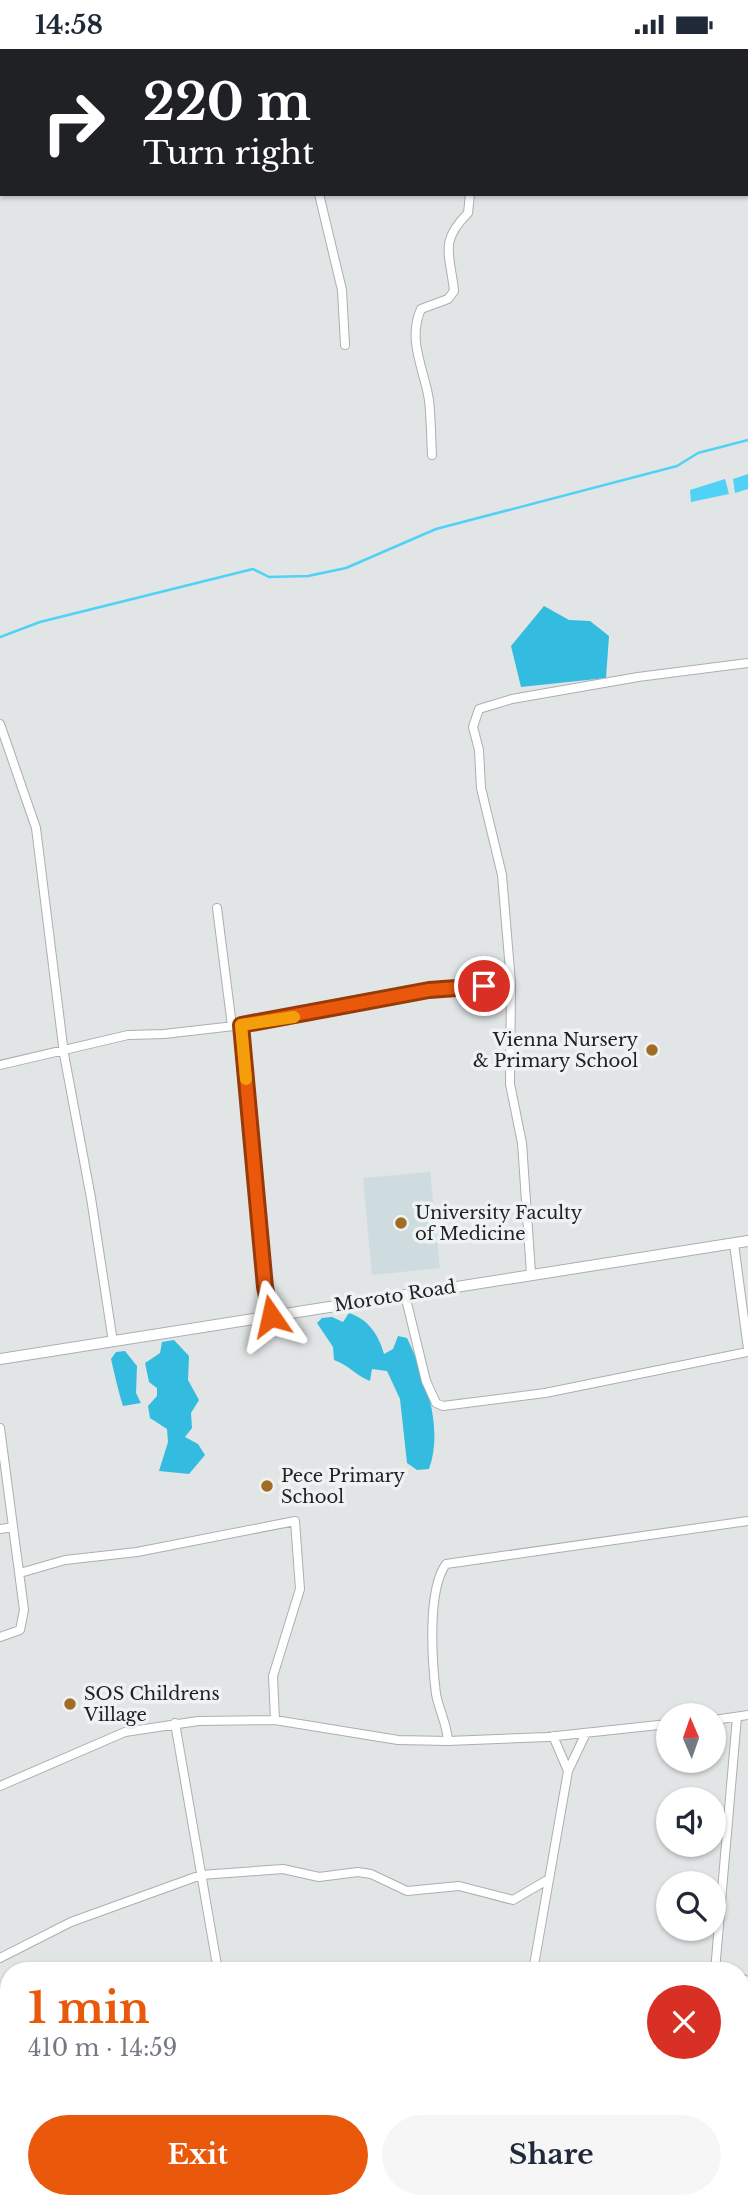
<!DOCTYPE html>
<meta charset="utf-8">
<style>
body{margin:0;font-family:"Libre Baskerville",serif;background:#f6f6f7;color:#1f2937;height:100vh;display:flex;flex-direction:column;font-size:26px;white-space:nowrap}
*{box-sizing:border-box;margin:0}
p{font-size:23px;color:#747a83}
.icon{flex:none;width:38px;height:38px;fill:none;stroke:currentColor;stroke-width:2;stroke-linecap:round;stroke-linejoin:round}
.map{position:relative;flex:1;overflow:hidden}
.sheet{position:absolute;left:0px;top:1913px;width:749px;height:247px;display:flex;flex-direction:column;background:#fff;border-radius:28px 28px 0 0;box-shadow:0 2px 5px #0004}
.sheet>*{flex:none}
.hud{position:absolute;left:0px;top:0px;width:749px;height:147px;box-shadow:0 2px 5px #0004;background:#202124;color:#fff;overflow:hidden}
.needle{width:46px;rotate:358deg}
.tools{position:absolute;left:656px;top:1654px;display:grid;gap:14px}
.tools a{display:grid;place-items:center;width:70px;height:70px;border-radius:50%;background:#fff;box-shadow:0 2px 5px #0004;font-size:35px}
.pin{position:absolute;display:grid;place-items:center;width:60px;height:60px;color:#fff;margin:-30px;border:4px solid #fff;border-radius:50%;box-shadow:0 2px 7px #0007}
.me{position:absolute;width:77px;margin:-38px;rotate:349deg;stroke-linejoin:round;filter:drop-shadow(0 0 5px #0008)}
.turn{display:flex;align-items:center;gap:24px;height:147px;padding:0 28px;font-size:32px}
.turn .icon{width:91px;height:91px;stroke-width:2.5}
.turn b{display:block;font-size:49px;line-height:60px}
.round{display:grid;place-items:center;flex:none;width:74px;height:74px;border-radius:37px;background:#f6f6f7}
.head{display:flex;align-items:center;justify-content:space-between;height:119px;padding:0 28px}
h1{font-size:42px;font-weight:800;line-height:52px;color:#ea580c}
.action{display:flex;gap:14px;margin-top:auto;padding:14px 28px}
.action a{flex:1;height:80px;border-radius:42px;background:#ea580c;color:#fff;font-size:28px;font-weight:800;line-height:80px;text-align:center}
.action a+a{background:#f6f6f7;color:#1f2937}
.status{display:flex;justify-content:space-between;align-items:center;height:49px;padding:0 35px;background:#fff;direction:ltr}
.status svg{height:19px;fill:currentColor}
.map>svg:first-child{display:block}
</style>
<div class="status"><b>14:58</b><svg viewBox="0 0 49 12"><path d="M0 12V9h3v3zM5 12V6h3v6zM10 12V3h3v9zM15 12V0h3v12zM26 1h20v11H26zM47 4h2v5h-2z"/></svg></div>
<div class="map">
<svg width="748" height="2158" viewBox="0 0 748 2158">
<rect width="100%" height="100%" fill="#e1e5e6"/>
<!-- built -->
<path fill="#cedbdf" d="M430,1123L440,1219L372,1226L363,1129Z"/>
<!-- forest -->
<path fill="#34bbe0" d="M544,557L569,571L590,572L609,587L606,629L521,638L511,597Z
M349,1264C368,1270 379,1286 384,1305L393,1300L398,1287L407,1289C425,1327 444,1379 429,1420L417,1421L407,1414L400,1350L387,1322L372,1320L370,1332C356,1327 349,1316 334,1311L333,1298L317,1274L322,1269L332,1268L343,1273Z
M174,1291L189,1307L188,1331L199,1351L191,1364L192,1379L185,1388L198,1395L205,1406L189,1425L159,1422L168,1393L167,1380L150,1369L148,1357L157,1347V1339L149,1333L145,1314L160,1304L162,1293Z
M125,1302L137,1317L136,1344L141,1354L123,1357C118,1341 115,1327 111,1310L116,1303Z
M181,2151H224L202,2158H187L189,2154Z
M253,2151H282L286,2158H231Z"/>
<!-- water -->
<path fill="#50d1f6" d="M748,425V440L735,444L733,430Z
M725,430L729,445L691,453L690,441Z"/>
<g fill="none" stroke-linecap="round" stroke-linejoin="round">
<!-- stream -->
<path stroke="#50d1f6" stroke-width="2.5" d="M0,588L40,573L253,520L269,528L308,527L346,519L436,480L677,417L698,404L748,391"/>
<defs>
<path id="street" d="M290,0V2
M443,0V2
M661,2L662,0
M319,145L342,241L345,296
M432,406C431,388 431,369 429,351C424,320 407,291 421,260L448,250L454,242C450,204 439,193 468,164L470,145
M0,675L36,779L64,1005L91,1149L113,1293
M217,859L232,977
M241,976L265,1238L271,1267
M0,1016L128,986L164,985L270,973L429,941L511,934
M734,1195L748,1300
M531,1224L522,1094L510,1035L511,934L502,826L481,739L479,701L473,678L479,660L512,650L638,628L748,614
M405,1246L426,1332L436,1354L443,1357L545,1344L748,1303
M0,1379L24,1561L20,1581L0,1588
M0,1480L13,1478
M20,1524L65,1511L137,1503L295,1472L300,1540L273,1627L275,1671
M714,1671L748,1666
M175,1674L218,1922
M553,1687L568,1722
M448,1692C447,1675 439,1661 436,1645C432,1612 427,1541 446,1515L748,1472
M0,1737L125,1683L198,1672L275,1671L398,1691L448,1692L547,1688L668,1675
M0,1909L71,1873L201,1826L283,1820L319,1828L358,1823L371,1825L407,1842L459,1837L513,1851L549,1830
M533,1922L568,1722L586,1684
M715,1922L737,1668
M740,1929L748,1932
M740,1994L748,1995
M0,2094L9,2089
M0,2099L9,2106
M70,2151L79,2158
M246,2151L250,2158"/>
<path id="secondary" d="M0,1310L748,1192"/>
</defs>
<!-- street casing -->
<use href="#street" stroke="#abafb0" stroke-width="10"/>
<!-- secondary casing -->
<use href="#secondary" stroke="#abafb0" stroke-width="12"/>
<!-- street -->
<use href="#street" stroke="#fff" stroke-width="8"/>
<!-- secondary -->
<use href="#secondary" stroke="#fff" stroke-width="10"/>
</g>
<g fill="none" stroke-linecap="round" stroke-linejoin="round">
<defs>
<path id="route" d="M271,1267L265,1238L241,976L429,941L484,937"/>
</defs>
<!-- route casing -->
<use href="#route" stroke="#983908" stroke-width="18"/>
<!-- route -->
<use href="#route" stroke="#ea580c" stroke-width="12"/>
<!-- slow -->
<path stroke="#f59e0b" stroke-width="12" d="M246,1030L241,976L294,968"/>
</g>
<!-- markers -->
<g fill="#a16d25" stroke="#eef2f3" stroke-width="2.5">
<circle cx="652" cy="1001" r="7"/>
<circle cx="401" cy="1174" r="7"/>
<circle cx="267" cy="1437" r="7"/>
<circle cx="70" cy="1655" r="7"/>
</g>
<g text-anchor="middle" stroke-width="7" stroke-linejoin="round" paint-order="stroke">
<!-- poi labels -->
<g font-size="18" fill="#202222" stroke="#eef2f3" text-anchor="start">
<text x="638" y="997" text-anchor="end">Vienna Nursery<tspan x="638" dy="21">&amp; Primary School</tspan></text>
<text x="415" y="1170">University Faculty<tspan x="415" dy="21">of Medicine</tspan></text>
<text x="281" y="1433">Pece Primary<tspan x="281" dy="21">School</tspan></text>
<text x="84" y="1651">SOS Childrens<tspan x="84" dy="21">Village</tspan></text>
</g>
<!-- street labels -->
<g font-size="18" fill="#202222" stroke="#eef2f3">
<text transform="translate(395 1247) rotate(-9)" y="6">Moroto Road</text>
</g>
</g>
</svg>
<div class="tools">
<a><svg class="needle" viewBox="-14 -14 28 28"><path d="M0-13l5 13h-10z" fill="#e53935"/><path d="M0 13l5-13h-10z" fill="#747a83"/></svg></a>
<a><svg class="icon" aria-label="sound" viewBox="0 0 24 24"><path d="M4 9h4l5-4v14l-5-4H4zM17 9q2 3 0 6"/></svg></a>
<a><svg class="icon" aria-label="search" viewBox="0 0 24 24"><circle cx="10" cy="10" r="6"/><path d="M15 15l6 6"/></svg></a>
</div>
<div class="pin" style="left:484px;top:937px;background:#d93025"><svg class="icon" aria-label="arrive" viewBox="0 0 24 24"><path d="M6 21V4h12l-3 4 3 4H6"/></svg></div>
<svg class="me" style="left:271px;top:1267px" viewBox="-20 -20 40 40"><path d="M0-17L14 15 0 8-14 15z" fill="#ea580c" stroke="#fff" stroke-width="4"/></svg>
<div class="hud">
<div class="turn"><svg class="icon" aria-label="right" viewBox="0 0 24 24"><path d="M7 20v-9h11M14 6l5 5-5 5"/></svg><div><b>220 m</b>Turn right</div></div>
</div>
<section class="sheet">
<div class="head"><div><h1>1 min</h1><p>410 m · 14:59</p></div><a class="round" style="background:#d93025;color:#fff"><svg class="icon" aria-label="close" viewBox="0 0 24 24"><path d="M6 6l12 12M18 6L6 18"/></svg></a></div>
<div class="action"><a>Exit</a><a>Share</a></div>
</section>
</div>
